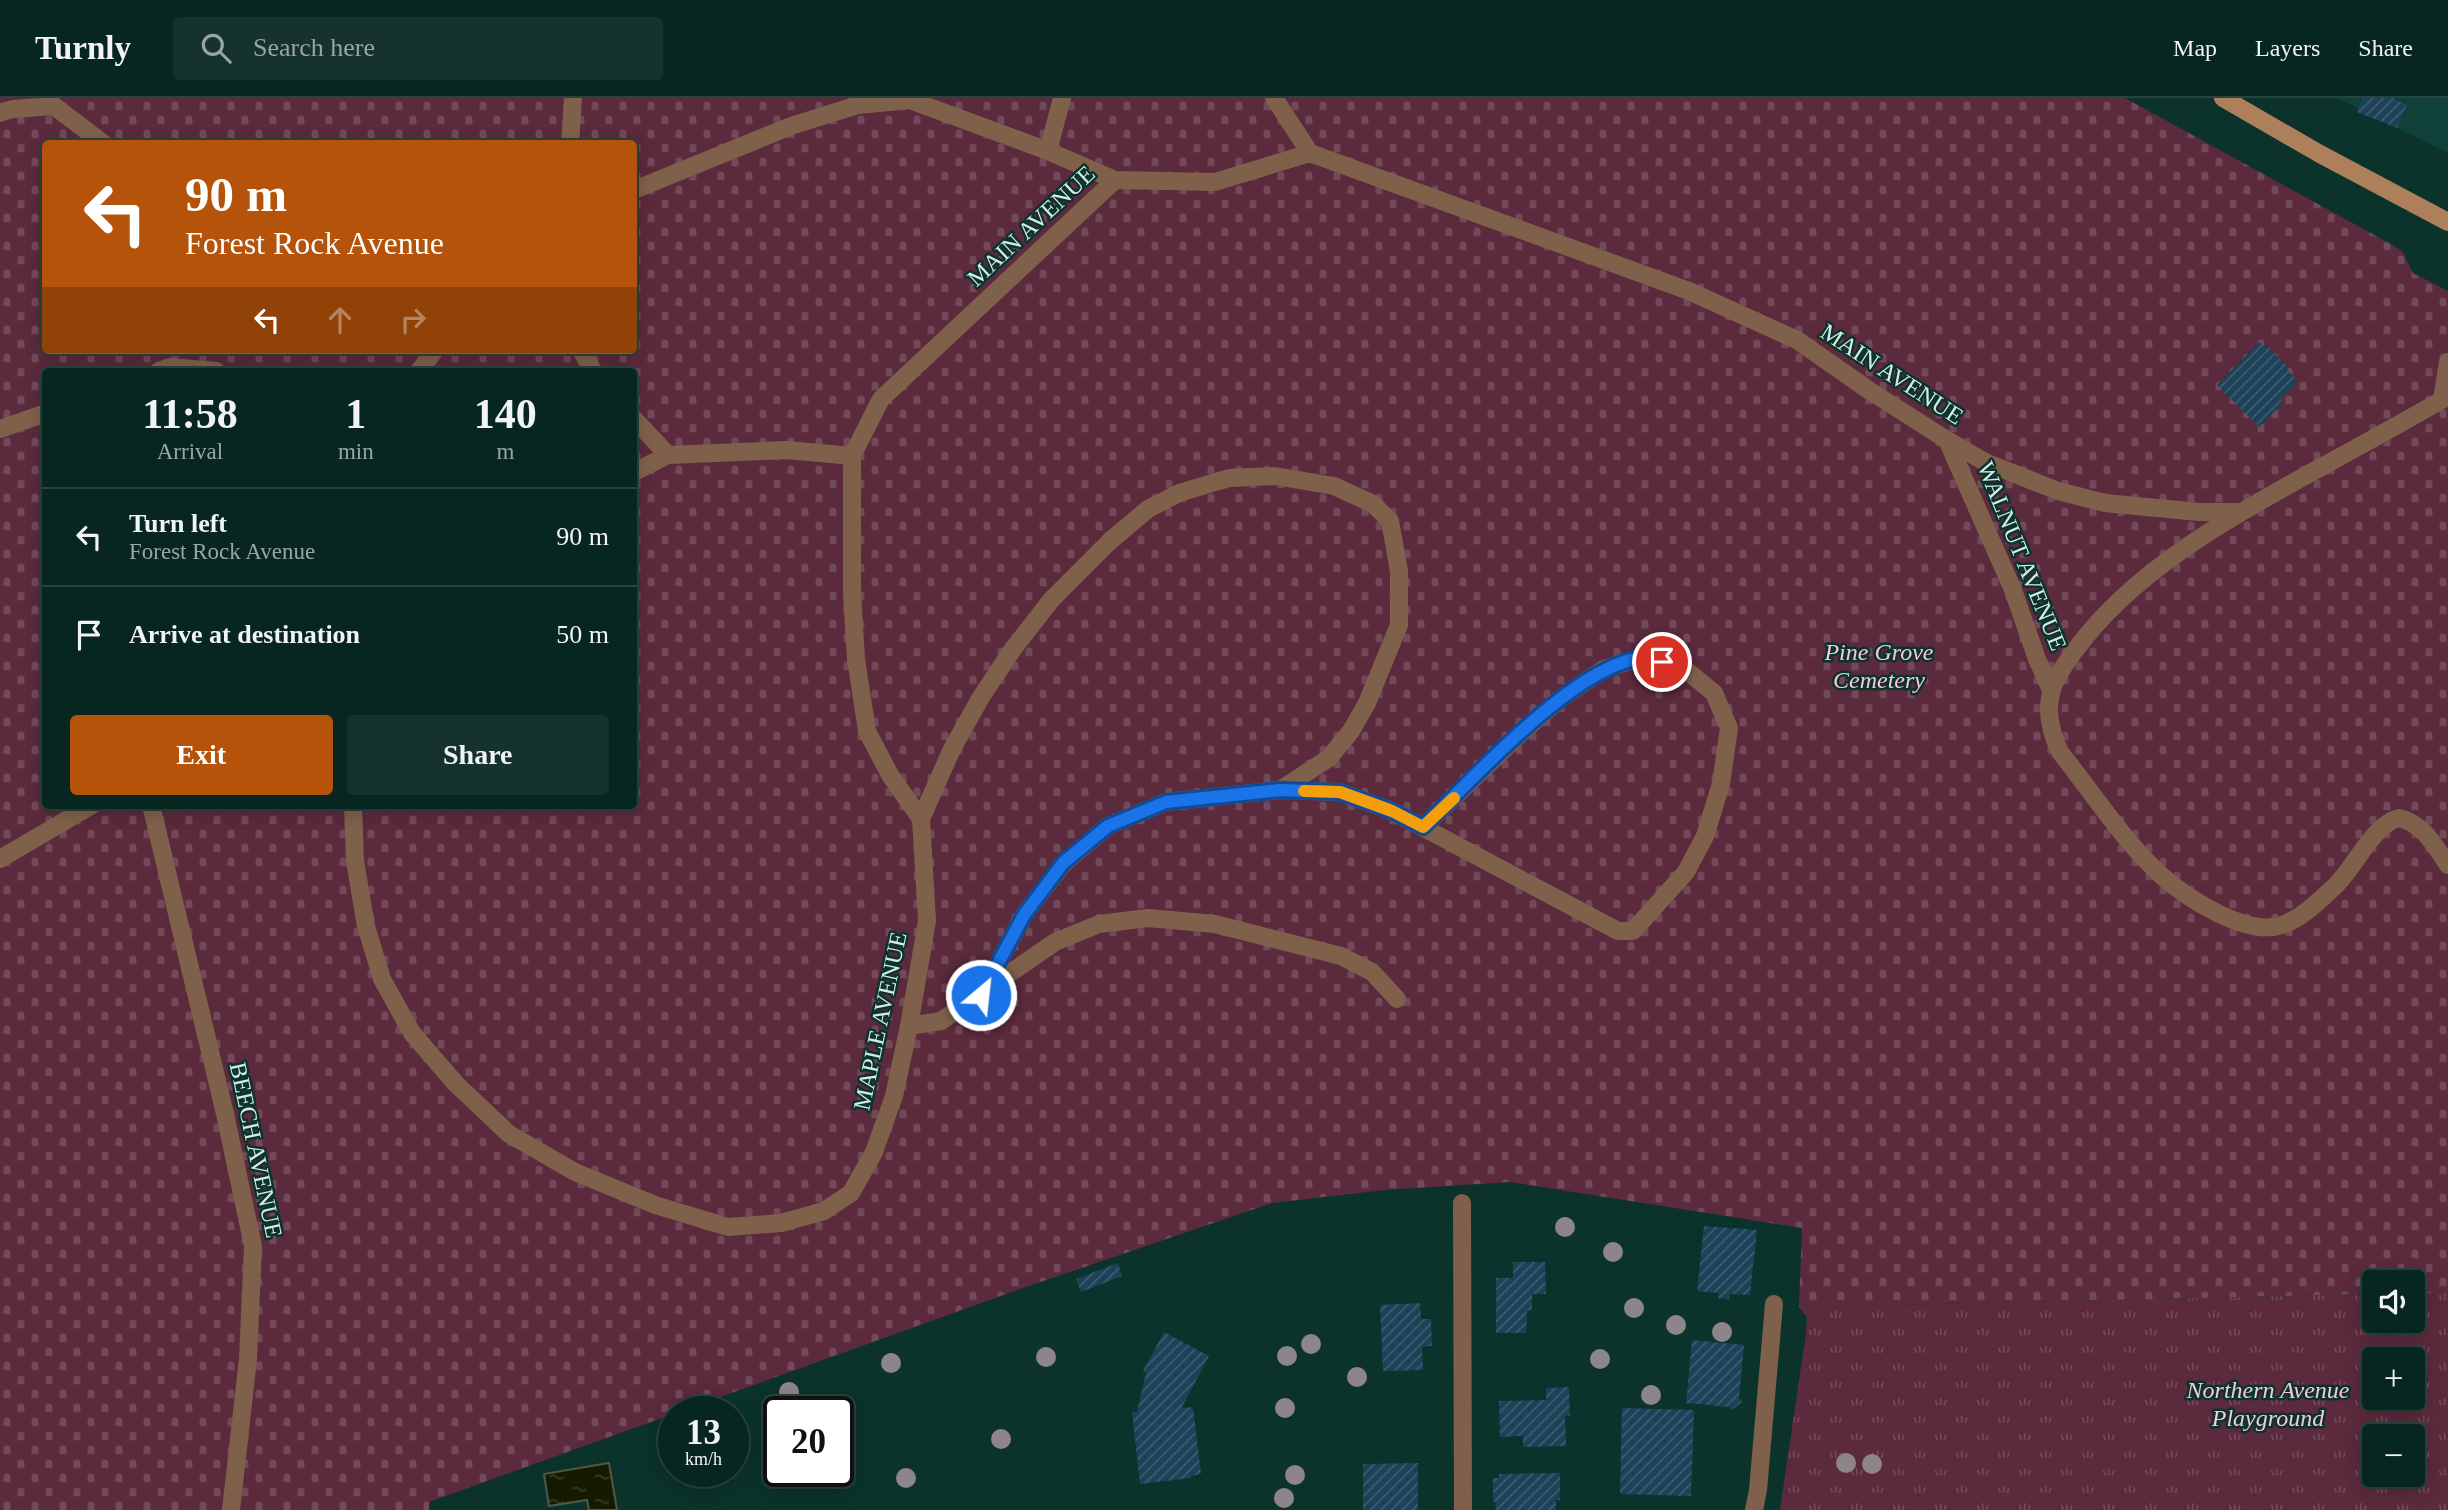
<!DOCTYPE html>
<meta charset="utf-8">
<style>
body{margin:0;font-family:"Times New Roman",serif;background:#16322d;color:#f1f3f6;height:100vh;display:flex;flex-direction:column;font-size:26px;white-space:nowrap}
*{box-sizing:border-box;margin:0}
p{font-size:23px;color:#98a5a5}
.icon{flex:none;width:38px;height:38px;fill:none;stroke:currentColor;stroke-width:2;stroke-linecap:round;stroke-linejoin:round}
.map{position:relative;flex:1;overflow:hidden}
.panel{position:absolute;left:42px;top:270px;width:595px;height:441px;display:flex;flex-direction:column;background:#082620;border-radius:7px;box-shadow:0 4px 18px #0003,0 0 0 2px #29433e}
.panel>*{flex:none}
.guide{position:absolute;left:42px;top:42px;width:595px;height:214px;border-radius:7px;box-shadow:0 4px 18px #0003,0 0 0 2px #29433e;background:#b45309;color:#fff;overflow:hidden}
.fabs{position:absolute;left:2362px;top:1172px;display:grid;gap:14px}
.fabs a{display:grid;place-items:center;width:63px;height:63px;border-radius:7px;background:#082620;box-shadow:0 4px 18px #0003,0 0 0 2px #29433e;font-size:35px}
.speed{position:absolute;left:658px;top:1298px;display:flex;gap:14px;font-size:35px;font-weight:700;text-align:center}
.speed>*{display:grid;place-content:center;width:91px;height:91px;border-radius:50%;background:#082620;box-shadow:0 4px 18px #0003,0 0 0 2px #29433e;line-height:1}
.speed small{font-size:18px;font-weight:400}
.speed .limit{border:4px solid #111;border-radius:10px;background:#fff;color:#111}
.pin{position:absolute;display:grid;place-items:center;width:60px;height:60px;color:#fff;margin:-30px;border:4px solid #fff;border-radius:50%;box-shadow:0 2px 7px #0007}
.me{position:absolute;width:77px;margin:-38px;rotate:28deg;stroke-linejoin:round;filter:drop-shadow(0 0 5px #0008)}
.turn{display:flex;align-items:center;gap:24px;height:147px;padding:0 28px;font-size:32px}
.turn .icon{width:91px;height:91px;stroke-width:2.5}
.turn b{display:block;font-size:49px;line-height:60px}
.lanes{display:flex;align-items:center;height:66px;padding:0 28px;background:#0003;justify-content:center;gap:35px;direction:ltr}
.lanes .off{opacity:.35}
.eta{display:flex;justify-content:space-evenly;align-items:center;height:119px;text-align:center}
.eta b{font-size:42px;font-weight:700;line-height:49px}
.action{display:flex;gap:14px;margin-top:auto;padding:14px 28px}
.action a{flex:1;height:80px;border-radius:7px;background:#b45309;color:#fff;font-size:28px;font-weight:700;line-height:80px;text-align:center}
.action a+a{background:#16322d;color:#f1f3f6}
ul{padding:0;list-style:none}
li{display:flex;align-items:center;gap:21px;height:98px;padding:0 28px;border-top:2px solid #29433e}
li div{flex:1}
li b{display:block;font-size:26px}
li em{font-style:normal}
header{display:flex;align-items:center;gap:42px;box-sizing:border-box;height:98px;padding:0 35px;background:#082620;border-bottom:2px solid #29433e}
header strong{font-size:33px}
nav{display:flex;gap:38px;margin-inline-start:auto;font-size:24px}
.search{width:490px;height:63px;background:#16322d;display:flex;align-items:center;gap:18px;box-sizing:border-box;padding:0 24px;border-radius:7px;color:#98a5a5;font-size:26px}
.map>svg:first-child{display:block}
</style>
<header>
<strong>Turnly</strong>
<div class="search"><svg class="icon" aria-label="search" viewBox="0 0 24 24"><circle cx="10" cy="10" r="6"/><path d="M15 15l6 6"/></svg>Search here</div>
<nav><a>Map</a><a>Layers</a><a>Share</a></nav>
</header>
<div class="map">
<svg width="2448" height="1412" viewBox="0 0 2448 1412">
<defs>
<pattern id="cemetery-stones" width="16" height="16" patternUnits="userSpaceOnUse" patternTransform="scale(1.75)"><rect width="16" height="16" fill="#5b2a3c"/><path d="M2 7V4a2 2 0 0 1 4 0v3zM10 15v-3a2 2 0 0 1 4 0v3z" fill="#724958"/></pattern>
<pattern id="park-tufts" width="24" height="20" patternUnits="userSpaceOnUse" patternTransform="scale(1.75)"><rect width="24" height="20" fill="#5b2a3c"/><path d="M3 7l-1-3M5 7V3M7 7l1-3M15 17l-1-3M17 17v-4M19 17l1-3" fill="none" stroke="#724958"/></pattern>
<pattern id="water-ripples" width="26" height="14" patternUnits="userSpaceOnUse" patternTransform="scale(1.75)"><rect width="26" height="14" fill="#161a01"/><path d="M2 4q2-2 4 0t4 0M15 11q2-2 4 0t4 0" fill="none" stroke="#373c26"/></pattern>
<pattern id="building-hatch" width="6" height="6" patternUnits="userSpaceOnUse" patternTransform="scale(1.75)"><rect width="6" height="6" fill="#1d4158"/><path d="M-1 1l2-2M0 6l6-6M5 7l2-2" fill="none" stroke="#3d5d70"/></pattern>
</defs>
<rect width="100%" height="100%" fill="#0b332b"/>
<!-- built -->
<path fill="#0f4138" d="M2337,0H2448V55Z"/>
<!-- cemetery -->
<path fill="url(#cemetery-stones)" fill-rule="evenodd" d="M0,0H2125L2389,145L2402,153L2413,175L2448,193V1195H2413V1185H2375V1196L1799,1209L1802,1130L1510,1084L1385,1092L1272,1105L1023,1190L429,1404V1412H0ZM46,46H634V252H46ZM46,273H634V707H46Z"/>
<!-- park -->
<path fill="url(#park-tufts)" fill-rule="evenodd" d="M2413,1195H2448V1412H1780L1806,1235L1807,1219L1799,1209L2375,1196V1223H2413ZM2375,1262H2413V1300H2375ZM2375,1339H2413V1377H2375Z"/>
<!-- water -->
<path fill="url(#water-ripples)" stroke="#4f5946" stroke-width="2" d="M609,1365L617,1412H589L587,1402L549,1408L544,1376Z"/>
<!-- building -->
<path fill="url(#building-hatch)" d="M2363,0H2392L2407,7L2397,30L2357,14Z
M2259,244L2263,248L2265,246L2289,270L2287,272L2298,283L2280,302L2283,305L2259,329L2217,287Z
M1704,1128L1757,1132L1750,1197L1730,1196L1729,1201L1718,1200L1719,1195L1697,1193Z
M1513,1164H1545L1546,1196H1532V1212L1527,1213L1526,1235H1496V1180H1513Z
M1118,1165L1122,1178L1081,1194L1076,1181Z
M1420,1205L1421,1221H1431L1432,1248L1422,1249L1423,1272L1383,1273L1380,1207Z
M1164,1234L1209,1258L1183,1307V1310L1193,1309L1201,1376L1191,1378V1380L1140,1386L1132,1314H1137L1146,1275L1143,1273Z
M1692,1242L1744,1247L1739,1299L1742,1304L1732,1312L1729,1309L1686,1305Z
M1569,1289L1570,1318H1565L1566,1348L1523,1349V1338L1500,1339L1499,1303L1546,1302V1290Z
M1622,1310L1694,1312L1691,1398L1620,1396Z
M1418,1365V1412H1363V1366Z
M1560,1375V1402H1556V1412H1496L1495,1403L1493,1404V1380H1499V1376Z"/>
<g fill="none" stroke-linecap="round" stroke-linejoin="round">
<!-- service -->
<path stroke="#7f614b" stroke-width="18" d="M48,0L54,8L104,46
M1274,0L1310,55
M0,15L13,11L54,8
M570,46L573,0
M1048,53L1062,0
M634,92L791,28L858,7L910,2L1048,53L1115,82L1215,84L1310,55L1689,193L1797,242L1870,293L1947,342L1985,364L2058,393L2105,405L2199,414H2240
M581,252L593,273
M2448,264L2442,302C2396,328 2349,354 2303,379C2221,425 2133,474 2076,551C2067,564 2056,577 2052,592C2045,613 2051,635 2060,654C2092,694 2124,744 2162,778C2188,801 2247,839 2282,827C2302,820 2319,803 2334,789C2354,771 2373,726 2399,720C2424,726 2434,747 2448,767
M159,273L170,269L216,273
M419,273L435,252
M634,321L668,357
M0,331L46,315
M1947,342L2013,492L2037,561L2051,592
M634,374L668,357L787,352L852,358
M151,707L225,1016L253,1148L248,1261L231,1412
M353,707L355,763L366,828L382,881L412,935L456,986L509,1036L575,1074L655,1107L728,1129L781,1125L824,1113L851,1095L874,1054L894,998L909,928L927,823L921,721L890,677L867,633L856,561L852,495V358L881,301L1115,82
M921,721L952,651L981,599L1013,551L1052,501L1110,443L1148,411L1179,395L1229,380L1275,378L1334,388L1373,406L1390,423L1399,473V527L1367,605L1351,633L1329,660L1280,692
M0,761L92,707
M981,897L1024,817L1063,766L1108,728L1166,704L1280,692L1340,694L1392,713L1618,833H1633L1686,774L1705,738L1721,686L1729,630L1714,595L1681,568L1643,559L1604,571L1560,601L1521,635L1423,729
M909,928L941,923L1055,844L1099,826L1148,820L1215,826L1341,858L1372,874L1397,901"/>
<!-- minor -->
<path stroke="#7f614b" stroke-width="18" d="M1462,1105L1463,1412
M1754,1412L1758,1392L1774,1206"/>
<!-- secondary -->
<path stroke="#ae7f5b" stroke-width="18" d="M2223,0L2320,56L2448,124"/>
</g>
<!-- trees -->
<g fill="#8d858a">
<circle cx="1565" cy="1129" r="10"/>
<circle cx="1613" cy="1154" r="10"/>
<circle cx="1634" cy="1210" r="10"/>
<circle cx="1676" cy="1227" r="10"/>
<circle cx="1722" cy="1234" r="10"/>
<circle cx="1311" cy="1246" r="10"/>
<circle cx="1287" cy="1258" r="10"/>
<circle cx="1046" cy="1259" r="10"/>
<circle cx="1600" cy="1261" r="10"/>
<circle cx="891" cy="1265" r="10"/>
<circle cx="1357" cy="1279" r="10"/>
<circle cx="789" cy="1294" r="10"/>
<circle cx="1651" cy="1297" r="10"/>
<circle cx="1285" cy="1310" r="10"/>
<circle cx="1001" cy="1341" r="10"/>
<circle cx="1846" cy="1365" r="10"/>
<circle cx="1872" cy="1366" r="10"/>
<circle cx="1295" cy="1377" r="10"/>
<circle cx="906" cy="1380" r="10"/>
<circle cx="1284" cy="1400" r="10"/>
</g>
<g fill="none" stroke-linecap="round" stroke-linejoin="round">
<defs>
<path id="route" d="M981,897L1024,817L1063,765L1108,728L1166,704L1280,692L1340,694L1392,713L1423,729C1473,681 1574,568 1641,560C1648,559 1656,562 1662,564"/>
</defs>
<!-- route casing -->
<use href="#route" stroke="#114b97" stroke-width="18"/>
<!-- route -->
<use href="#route" stroke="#1a73e8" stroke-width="12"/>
<!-- slow -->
<path stroke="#f59e0b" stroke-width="12" d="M1304,693L1340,694L1392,713L1423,729L1454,700"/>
</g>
<g text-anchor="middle" stroke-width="5" stroke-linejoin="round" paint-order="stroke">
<!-- street labels -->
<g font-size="24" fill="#d3ede6" stroke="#0b332b">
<text transform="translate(1031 128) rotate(-43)" y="8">MAIN AVENUE</text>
<text transform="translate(1892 276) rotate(33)" y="8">MAIN AVENUE</text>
<text transform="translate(2022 458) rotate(68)" y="8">WALNUT AVENUE</text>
<text transform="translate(880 923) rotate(-78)" y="8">MAPLE AVENUE</text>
<text transform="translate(256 1052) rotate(78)" y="8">BEECH AVENUE</text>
</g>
<!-- park labels -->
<g font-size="24" font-style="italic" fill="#f8c8d7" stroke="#0b332b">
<text x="1879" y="562">Pine Grove<tspan x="1879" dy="28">Cemetery</tspan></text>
<text x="2268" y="1300">Northern Avenue<tspan x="2268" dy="28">Playground</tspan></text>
</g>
</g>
</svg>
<div class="fabs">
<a><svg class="icon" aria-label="sound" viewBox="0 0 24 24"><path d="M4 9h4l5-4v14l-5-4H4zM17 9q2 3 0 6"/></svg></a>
<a>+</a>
<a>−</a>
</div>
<div class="speed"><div>13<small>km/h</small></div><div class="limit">20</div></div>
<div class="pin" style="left:1662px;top:564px;background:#d93025"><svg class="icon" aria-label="arrive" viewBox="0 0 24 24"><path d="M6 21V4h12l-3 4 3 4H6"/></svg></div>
<svg class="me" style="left:981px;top:897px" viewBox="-20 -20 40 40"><circle r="17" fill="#1a73e8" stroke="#fff" stroke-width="3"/><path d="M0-11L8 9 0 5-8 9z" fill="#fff"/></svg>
<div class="guide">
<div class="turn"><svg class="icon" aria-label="left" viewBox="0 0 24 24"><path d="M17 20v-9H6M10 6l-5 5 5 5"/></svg><div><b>90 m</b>Forest Rock Avenue</div></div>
<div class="lanes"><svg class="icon" aria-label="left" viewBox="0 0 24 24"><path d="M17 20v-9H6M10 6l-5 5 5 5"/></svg><svg class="icon off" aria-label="ahead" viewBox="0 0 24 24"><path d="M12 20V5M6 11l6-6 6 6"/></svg><svg class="icon off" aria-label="right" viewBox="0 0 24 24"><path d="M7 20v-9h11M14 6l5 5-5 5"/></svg></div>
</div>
<section class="panel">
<div class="eta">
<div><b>11:58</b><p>Arrival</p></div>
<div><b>1</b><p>min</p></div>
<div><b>140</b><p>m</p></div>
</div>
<ul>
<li><svg class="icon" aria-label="left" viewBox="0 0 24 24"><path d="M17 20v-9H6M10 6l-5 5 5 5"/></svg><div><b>Turn left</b><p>Forest Rock Avenue</p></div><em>90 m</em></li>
<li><svg class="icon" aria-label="arrive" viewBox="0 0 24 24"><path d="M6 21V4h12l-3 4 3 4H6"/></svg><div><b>Arrive at destination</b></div><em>50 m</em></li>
</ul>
<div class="action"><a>Exit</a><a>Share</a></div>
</section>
</div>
